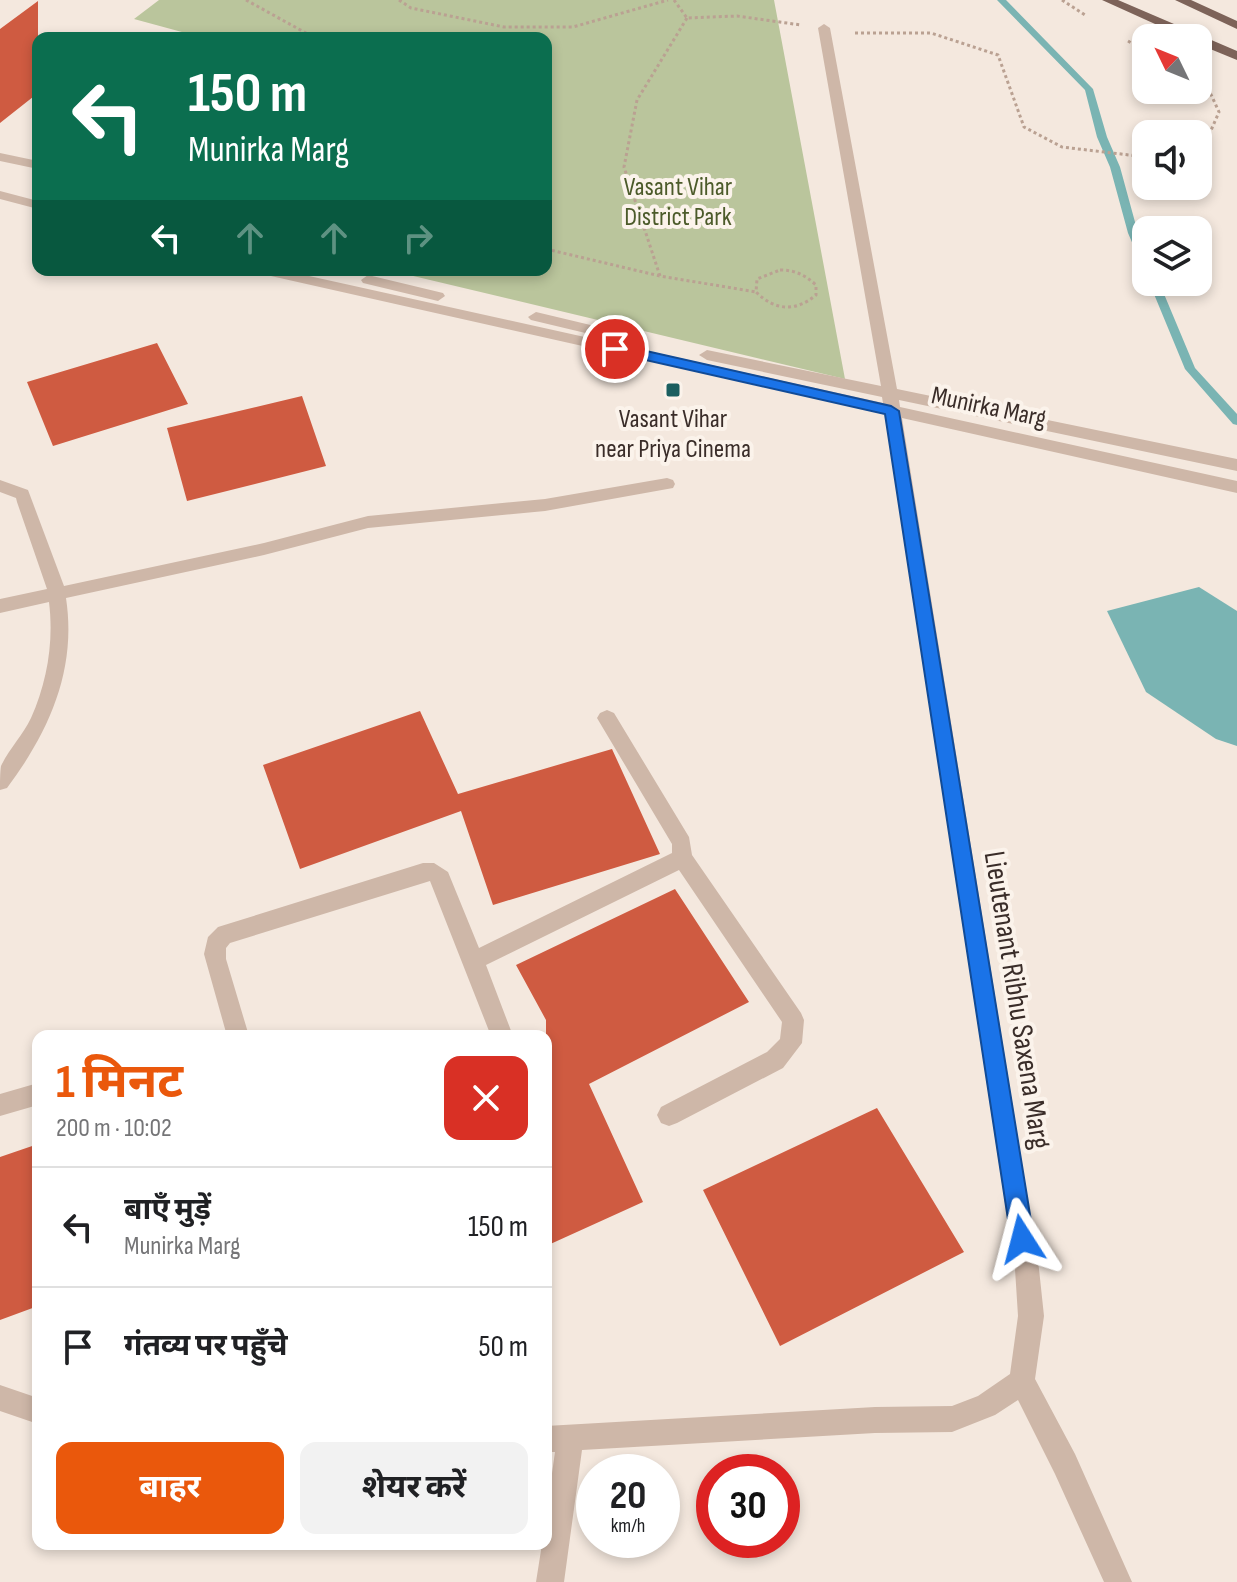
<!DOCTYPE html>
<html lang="hi">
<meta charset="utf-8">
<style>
body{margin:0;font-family:"Sofia Sans Condensed","Noto Sans Devanagari",sans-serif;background:#f2f2f2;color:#202124;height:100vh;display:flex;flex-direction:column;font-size:30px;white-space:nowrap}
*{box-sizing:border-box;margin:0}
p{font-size:26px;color:#757577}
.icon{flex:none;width:44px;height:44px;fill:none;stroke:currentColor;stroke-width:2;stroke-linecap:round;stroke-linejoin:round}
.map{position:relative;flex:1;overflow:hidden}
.drawer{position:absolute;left:32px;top:1030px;width:520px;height:520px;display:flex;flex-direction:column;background:#fff;border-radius:16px;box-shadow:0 4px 12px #0003}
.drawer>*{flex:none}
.guide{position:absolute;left:32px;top:32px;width:520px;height:244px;border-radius:16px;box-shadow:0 4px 12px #0003;background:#0b6e4f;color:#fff;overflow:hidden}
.needle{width:52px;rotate:313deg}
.fabs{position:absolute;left:1132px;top:24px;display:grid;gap:16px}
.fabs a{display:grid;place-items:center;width:80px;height:80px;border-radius:16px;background:#fff;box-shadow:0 4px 12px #0003;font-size:40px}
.speed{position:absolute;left:576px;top:1454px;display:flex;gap:16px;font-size:40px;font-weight:700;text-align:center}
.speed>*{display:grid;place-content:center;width:104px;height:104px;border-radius:50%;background:#fff;box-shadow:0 4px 12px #0003;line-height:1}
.speed small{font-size:20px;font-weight:400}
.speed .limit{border:12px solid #d22;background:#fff;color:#111}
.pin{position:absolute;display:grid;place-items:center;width:68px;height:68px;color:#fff;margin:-34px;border:4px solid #fff;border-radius:50%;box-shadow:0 2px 8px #0007}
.me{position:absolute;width:88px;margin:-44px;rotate:351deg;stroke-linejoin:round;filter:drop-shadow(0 0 6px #0008)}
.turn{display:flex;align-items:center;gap:28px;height:168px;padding:0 24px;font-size:36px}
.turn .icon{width:104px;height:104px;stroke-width:2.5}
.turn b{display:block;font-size:56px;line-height:68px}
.lanes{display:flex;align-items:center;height:76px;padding:0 24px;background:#0003;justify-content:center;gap:40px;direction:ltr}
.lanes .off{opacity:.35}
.round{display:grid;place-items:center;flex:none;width:84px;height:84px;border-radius:16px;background:#f2f2f2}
.head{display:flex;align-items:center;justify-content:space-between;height:136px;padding:0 24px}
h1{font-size:48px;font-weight:700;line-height:60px;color:#ea580c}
.cta{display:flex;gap:16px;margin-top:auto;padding:16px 24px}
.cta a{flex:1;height:92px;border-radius:16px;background:#ea580c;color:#fff;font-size:32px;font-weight:700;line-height:92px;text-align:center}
.cta a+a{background:#f2f2f2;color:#202124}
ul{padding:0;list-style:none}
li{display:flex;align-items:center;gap:24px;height:120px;padding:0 24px;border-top:2px solid #e0e0e0}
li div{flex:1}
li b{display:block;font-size:30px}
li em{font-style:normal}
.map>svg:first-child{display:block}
</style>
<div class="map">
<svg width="1237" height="1582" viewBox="0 0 1237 1582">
<rect width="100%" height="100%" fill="#f4e8de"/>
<!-- green -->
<path fill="#bac59c" d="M159,0H774L845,379L388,270H546V38H204L134,19Z"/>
<!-- water -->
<path fill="#7ab4b3" d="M1199,587L1237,611V746L1216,739L1146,692L1107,611Z"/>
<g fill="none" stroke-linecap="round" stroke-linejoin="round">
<!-- stream -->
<path fill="#7ab4b3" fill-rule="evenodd" d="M997,0H1006L1093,89L1107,137L1120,167L1138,233L1146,251V266L1141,263L1128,233L1110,167L1097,137L1085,90Z
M1149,282H1159L1195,368L1237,414V425L1233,424L1185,369Z"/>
</g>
<!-- building -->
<path fill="#cf5b41" d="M38,1V93L0,123V29Z
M157,343L188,404L53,446L27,382Z
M302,396L326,466L187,501L167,428Z
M420,711L458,794L612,749L660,854L493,905L461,811L300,869L263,765Z
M675,889L749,1002L589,1084L643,1202L546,1246V1020L516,965Z
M877,1108L964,1252L780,1346L703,1190Z
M38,1144V1306L0,1320V1157Z"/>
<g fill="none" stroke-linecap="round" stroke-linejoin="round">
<!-- path -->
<path stroke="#baa192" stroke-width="3" stroke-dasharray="3 3" stroke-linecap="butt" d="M246,0L315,38
M399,0L411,8L504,27H573L668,0
M674,0L687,18L737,16L801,25
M1062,0L1085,15
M855,33H931L998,55L1024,127L1062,147L1146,157
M1128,41L1146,52
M1198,82L1208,88L1219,112L1205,144L1198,146
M546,249L660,276L756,292
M780,270C795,270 805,275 816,285V295C796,312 775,311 756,292L757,279Z
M660,276L624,167L637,100L687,18"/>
<!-- minor -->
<path fill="#ceb7a8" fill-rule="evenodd" d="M824,24L830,28L897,389L1237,459V471L899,400L900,407L1237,481V493L902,418L1039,1269L1044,1316L1035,1379L1075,1454L1132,1582H1104L1055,1474L1018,1400L995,1415L952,1432L875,1433L582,1450L564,1582H536L542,1544H546V1515L555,1452H546V1426L875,1407L952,1406L978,1396L1010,1374L1018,1316L1015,1269L885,414L262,274L255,270H282L883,403L882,397L707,360L699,355L707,350L881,386L818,28Z
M0,153L38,161V169L0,161Z
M0,191L38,201V209L0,199Z
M368,275L443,293L445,296L438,301L363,283L361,280Z
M536,312L603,328L606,331L598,336L531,320L528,317Z
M667,478L673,480L675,484L673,488L545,511L368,528L264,555L66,598C77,670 49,732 7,788L0,790C0,783 0,772 1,766C9,749 23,735 31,718C47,682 54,642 49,602L0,613V599L47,589L17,502L16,498L0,492V480L28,490L64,586L264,543L368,516L545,499Z
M607,710L614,713L689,837L692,855L801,1013L804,1020L802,1043L783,1068L677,1123L669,1126L661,1123L657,1115L661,1107L767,1052L780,1039L782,1022L679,870L486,965L513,1036H491L430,881L230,943L226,948V959L249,1036H227L204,954L208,937L218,927L423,863H434L448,872L479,948L672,853V844L597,718L600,713Z
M38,1083V1105L0,1116V1094Z
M0,1385L38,1398V1424L0,1411Z"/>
<!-- major -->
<path fill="#7d6359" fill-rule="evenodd" d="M1102,0H1118L1237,51V60L1198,44V38H1186Z
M1175,0H1191L1237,21V29Z"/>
</g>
<!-- route -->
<path fill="#1a73e8" stroke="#114b97" stroke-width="2" d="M615,344L891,406L899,411L1034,1239L1030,1247L1022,1250L1014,1247L1011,1239L885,414L610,352V346Z"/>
<!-- markers -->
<rect fill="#1b5f60" stroke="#fbf3eb" stroke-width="3" x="665" y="382" width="16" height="16" rx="4"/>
<g text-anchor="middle" stroke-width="8" stroke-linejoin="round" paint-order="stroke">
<!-- far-park labels -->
<g font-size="26" fill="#4c5b2a" stroke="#fbf3eb">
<text x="678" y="195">Vasant Vihar<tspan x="678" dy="30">District Park</tspan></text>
</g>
<!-- far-street labels -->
<g font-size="26" fill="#3a2d29" stroke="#fbf3eb">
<text transform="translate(989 406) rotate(12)" y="9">Munirka Marg</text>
</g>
<!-- far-poi labels -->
<g font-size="26" fill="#3a2d29" stroke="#fbf3eb">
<text x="673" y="427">Vasant Vihar<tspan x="673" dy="30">near Priya Cinema</tspan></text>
</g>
<!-- street labels -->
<g font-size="30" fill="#3a2d29" stroke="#fbf3eb">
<text transform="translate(1018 1000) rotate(81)" y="10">Lieutenant Ribhu Saxena Marg</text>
</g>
</g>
</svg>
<div class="fabs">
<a><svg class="needle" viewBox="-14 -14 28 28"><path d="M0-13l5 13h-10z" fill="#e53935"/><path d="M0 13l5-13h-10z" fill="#757577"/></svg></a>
<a><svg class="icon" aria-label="sound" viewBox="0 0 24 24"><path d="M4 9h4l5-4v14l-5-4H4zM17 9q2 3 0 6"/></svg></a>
<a><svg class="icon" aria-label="layers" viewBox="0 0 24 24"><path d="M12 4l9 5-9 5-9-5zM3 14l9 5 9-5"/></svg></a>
</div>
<div class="speed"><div>20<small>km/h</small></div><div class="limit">30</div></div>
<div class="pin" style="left:615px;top:349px;background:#d93025"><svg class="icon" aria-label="arrive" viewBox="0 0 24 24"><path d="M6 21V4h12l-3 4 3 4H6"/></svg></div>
<svg class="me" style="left:1022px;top:1239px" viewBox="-20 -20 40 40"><path d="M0-17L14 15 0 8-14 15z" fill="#1a73e8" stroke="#fff" stroke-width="4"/></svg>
<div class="guide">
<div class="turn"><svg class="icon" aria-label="left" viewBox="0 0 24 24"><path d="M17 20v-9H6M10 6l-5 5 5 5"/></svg><div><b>150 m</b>Munirka Marg</div></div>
<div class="lanes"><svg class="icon" aria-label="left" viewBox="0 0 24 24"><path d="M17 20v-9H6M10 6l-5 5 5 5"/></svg><svg class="icon off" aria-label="ahead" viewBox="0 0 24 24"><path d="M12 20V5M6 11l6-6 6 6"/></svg><svg class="icon off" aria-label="ahead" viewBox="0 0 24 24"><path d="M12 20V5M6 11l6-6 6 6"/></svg><svg class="icon off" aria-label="right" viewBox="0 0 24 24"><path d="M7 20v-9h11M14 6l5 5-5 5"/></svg></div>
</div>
<section class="drawer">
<div class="head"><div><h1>1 मिनट</h1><p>200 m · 10:02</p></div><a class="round" style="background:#d93025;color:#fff"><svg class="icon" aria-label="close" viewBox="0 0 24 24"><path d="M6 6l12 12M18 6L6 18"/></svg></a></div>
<ul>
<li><svg class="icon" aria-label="left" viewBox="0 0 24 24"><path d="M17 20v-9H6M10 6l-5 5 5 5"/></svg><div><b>बाएँ मुड़ें</b><p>Munirka Marg</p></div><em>150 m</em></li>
<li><svg class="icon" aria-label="arrive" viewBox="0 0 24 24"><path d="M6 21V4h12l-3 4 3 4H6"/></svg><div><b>गंतव्य पर पहुँचे</b></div><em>50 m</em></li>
</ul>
<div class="cta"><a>बाहर</a><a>शेयर करें</a></div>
</section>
</div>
